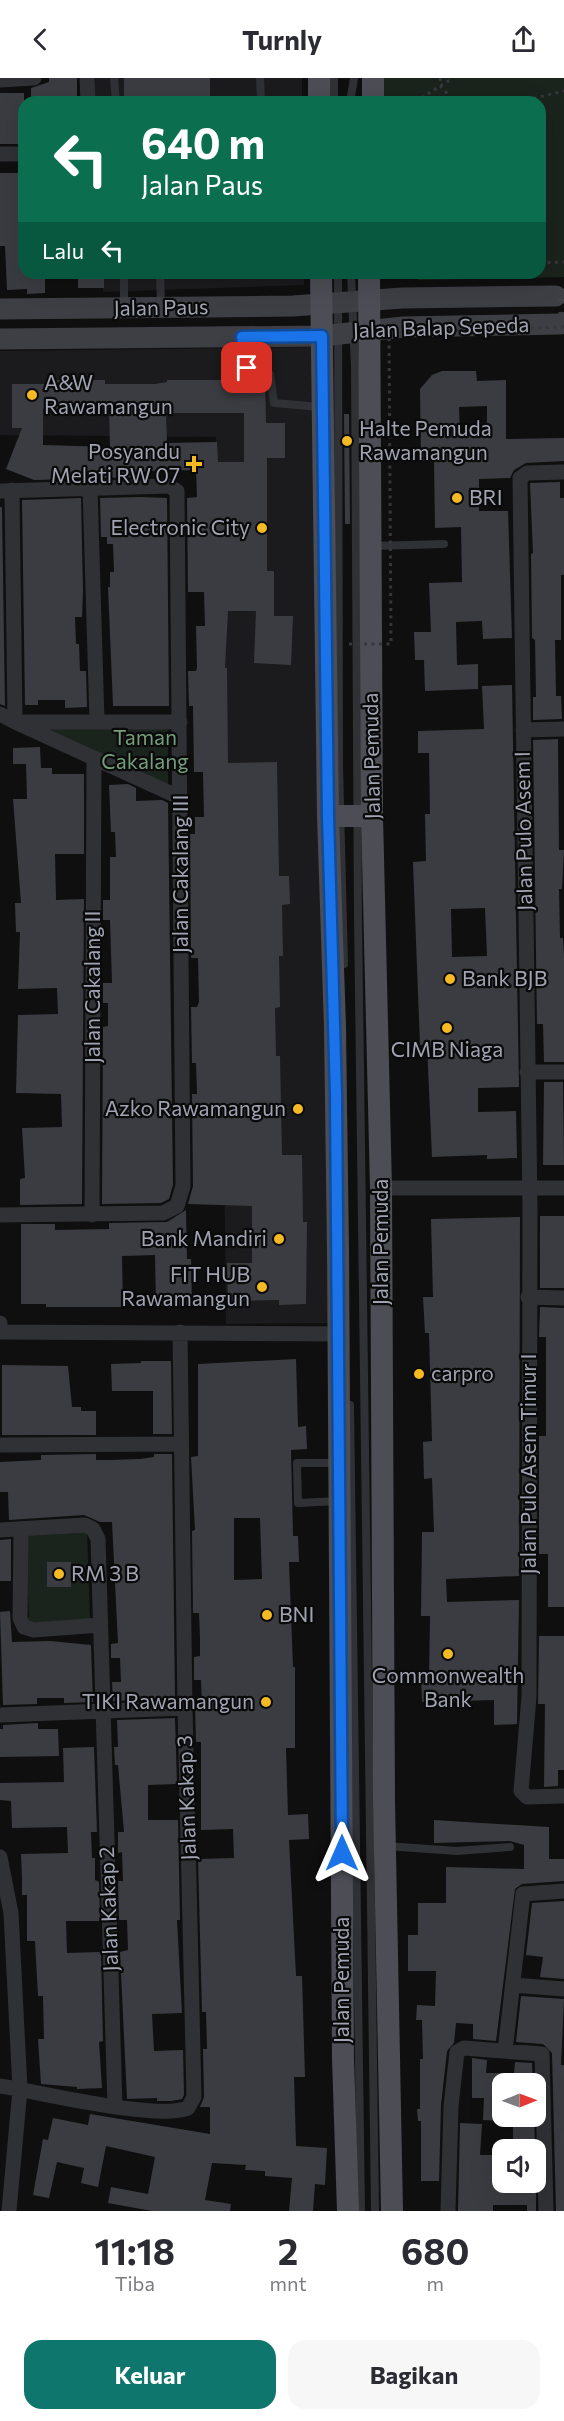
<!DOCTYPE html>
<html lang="id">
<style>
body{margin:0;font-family:Commissioner,sans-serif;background:#f7f7f7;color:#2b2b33;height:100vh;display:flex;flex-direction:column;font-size:22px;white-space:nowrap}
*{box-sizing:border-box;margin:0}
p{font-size:20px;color:#7c7c81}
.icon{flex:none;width:33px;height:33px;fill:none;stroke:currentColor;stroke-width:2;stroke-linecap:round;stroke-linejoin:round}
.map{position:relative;height:2133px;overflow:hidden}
.drawer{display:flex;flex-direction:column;background:#fff;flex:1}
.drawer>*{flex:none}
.hud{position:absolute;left:18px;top:18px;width:528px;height:183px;border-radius:18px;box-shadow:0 6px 24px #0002;background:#0b6e4f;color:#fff;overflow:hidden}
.needle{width:39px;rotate:89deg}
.tools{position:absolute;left:492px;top:1995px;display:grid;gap:12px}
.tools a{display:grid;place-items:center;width:54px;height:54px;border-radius:12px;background:#fff;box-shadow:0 6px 24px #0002;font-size:30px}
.pin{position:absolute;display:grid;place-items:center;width:51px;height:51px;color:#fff;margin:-26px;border-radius:12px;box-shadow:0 3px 9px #0006}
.me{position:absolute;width:66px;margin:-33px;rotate:0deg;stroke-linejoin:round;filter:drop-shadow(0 0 4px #0008)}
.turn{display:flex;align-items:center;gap:21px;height:126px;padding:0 24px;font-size:27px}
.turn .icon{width:78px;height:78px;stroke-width:2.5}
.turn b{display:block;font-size:42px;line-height:51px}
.then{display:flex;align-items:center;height:57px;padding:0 24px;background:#0003;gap:12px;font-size:22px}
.eta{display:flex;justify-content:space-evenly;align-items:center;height:102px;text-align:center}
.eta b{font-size:36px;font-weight:700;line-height:42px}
.primary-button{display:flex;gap:12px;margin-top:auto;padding:12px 24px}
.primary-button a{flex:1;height:69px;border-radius:18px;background:#0f766e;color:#fff;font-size:24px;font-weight:700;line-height:69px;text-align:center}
.primary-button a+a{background:#f7f7f7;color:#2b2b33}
header{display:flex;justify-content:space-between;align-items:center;height:78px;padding:0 24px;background:#fff;font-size:27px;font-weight:700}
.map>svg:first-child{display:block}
</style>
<header><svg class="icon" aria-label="back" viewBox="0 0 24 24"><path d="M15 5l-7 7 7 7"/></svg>Turnly<svg class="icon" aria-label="share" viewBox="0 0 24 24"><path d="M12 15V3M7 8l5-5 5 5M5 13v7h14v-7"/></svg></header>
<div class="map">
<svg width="564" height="2133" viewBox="0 0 564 2133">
<rect width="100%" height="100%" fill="#0f0f10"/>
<!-- built -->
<path fill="#1b1b1d" d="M93,0H302V24H95Z
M102,195H304V207L103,214Z
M318,269L328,1245L226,1246L216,359L0,357V273Z"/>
<!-- green -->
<path fill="#1b231d" d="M373,0H564V199L419,202L402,195H540V24H373Z
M168,646V708L35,651Z
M87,1453L90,1541L29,1545L26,1455Z"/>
<!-- building -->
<path fill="#3b3c41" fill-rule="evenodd" d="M49,0H77V24H31V10L49,4Z
M124,0H210V24H124Z
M0,15H24V66H0Z
M0,95H24V195H45V215L27,216V211L7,212L5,168H0Z
M78,195H104V210H78Z
M442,293H476L477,303L506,302V361L564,360V383L526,385L514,392L510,400L479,401V433H508L512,560L483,561L482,543L456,544L457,587L478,586V611L425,613L424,582H415L414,554H431L429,505L462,504L461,449L435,450L434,383H421L420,311L432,297ZM487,328V358H460L459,329Z
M49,302H105V306H155L167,304V302H265L266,345H285V380H267V493H274V538H293L291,587L254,585L256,533H228L225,590H227L228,685L277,684L279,798H289L290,826L282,827L283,878H279L280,929L275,930L276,978H280L282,1077H302L303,1144H307L306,1226L279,1227V1222L228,1223L227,1185H252V1128L188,1126L193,1108L192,1016H197L196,985H192L191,929H197L199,924L198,880H191L190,756H195V739H204L203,694H194L193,628H189L188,593H196L197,590L196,548H205L204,514H188L187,420L197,419L196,392L150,393V396H141V399L34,402L6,391L22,350H12V306H49ZM109,330L110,369L43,367V331ZM166,335H244V384H218L217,364L167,365Z
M344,336H349L350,446H345Z
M560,404V420H564V497H561V562H555L556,618H561L562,641L533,642V619H536L535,562L532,560L531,476L533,475L530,405Z
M141,419L167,420L169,628H113L108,509H110V494H114L113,466H107V459H101L100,420Z
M81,420L83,513L82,539H75L76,566H79L80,593H86L87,629L65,630V622H38V627H25L22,422Z
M0,429H2L5,628L0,626Z
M512,607L519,1009L478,1010V1034L516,1033L517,1080L487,1081V1077L432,1079L427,967H420L413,784L426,783L425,736H430L429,675H418V653L484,651L482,608ZM485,830L487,878L452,879L451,831Z
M558,661L559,772H564L562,811H559L560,860H563L564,877V984H544L543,946H537L533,662Z
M40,669L41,690H52V696H84V776H55L56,822L84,821L82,1126L20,1127V1101L25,1100L22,1050L62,1049L61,1016L16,1015L18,937L58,936L57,910L18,911L20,854H16L15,825H21L13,721H27L26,686H13V670Z
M128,706L136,710V723L162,722L168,725L173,1107L169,1121L161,1125L102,1126L103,949L108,948V925H103V905H112L110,842H103V822H110V779H116L115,754H111L109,707Z
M544,1004H563L564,1087H543Z
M186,1132L187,1181H191L192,1227L156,1228L155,1177L122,1178L123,1229H46V1226H21V1146H55V1152L109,1151V1145L167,1144Z
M540,1138H564V1210H540Z
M520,1139L519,1498L446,1501L447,1524L519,1522L517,1646L494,1647V1622L422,1624L421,1599H429L430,1538H421L422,1454H434L432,1400L424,1401L423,1364L432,1363L429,1255H425L423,1219H433L431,1141Z
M540,1229L564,1230V1529H548V1476H539V1358H546V1259H539Z
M296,1281L298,1349L306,1348L307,1371L291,1372L293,1458H298L299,1484H289L293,1589H295V1670H286L288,1737L308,1736L309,1761L289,1762L296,1898H302L305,1999H294L296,2068L327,2070L325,2107L315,2106L313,2133H289L292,2100L265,2098V2093L245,2092L246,2087L212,2085L205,2122L231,2126L230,2133H152L108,2125L111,2109L148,2116L155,2079L106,2068L98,2109L81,2105L84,2090L57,2084L49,2120L33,2117L43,2061L48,2062L53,2040L88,2047L90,2036L210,2056V2029H200L204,2019L203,1971H207L206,1934H202L198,1781L234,1780L233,1751L201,1752V1664H196L195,1628L202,1627L201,1602H194V1579L200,1578V1559L199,1535H193L192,1453L195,1452L191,1379L198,1378V1286ZM234,1440H260L262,1501L234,1502Z
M141,1283H171L172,1356H153V1313H112L111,1286L141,1285Z
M2,1287L68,1288L72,1329H81V1333H96V1357H2Z
M96,1376V1382H110L140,1381L154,1379V1376H172L175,1621L113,1623L112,1604H121L120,1580H111V1566L118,1565L112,1444H100L84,1437L9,1442L8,1414H0V1384L41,1382V1377Z
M11,1461V1503H0V1462Z
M47,1484H71V1509H47Z
M10,1533L12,1564L50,1563L91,1567L93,1624L64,1625V1620H37V1626L3,1627L0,1534Z
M539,1558H564V1692H558V1708L544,1709L545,1626H538Z
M175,1640L177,1706L148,1707V1742H178L180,1842H177L182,1935L152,1936L154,1973L183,1972L184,2017L182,2021L171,2023H157V2020L127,2021L120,1874L128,1872L127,1842H119L118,1803H123L122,1774L118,1775V1754H124L118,1687H115L114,1669H118L117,1642Z
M38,1645V1651H58L59,1678L0,1679V1651H3V1647Z
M94,1669L97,1754H91L92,1780H95V1802L99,1804L100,1843H66L67,1875L101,1874L103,1963L99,1964L102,2010L77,2011V2009L41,2006L38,1961H44L43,1918H38L35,1863H27V1817H22V1799L21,1776L68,1775L67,1749L12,1750L11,1723L0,1722V1705L64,1704L63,1670Z
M434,1742L549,1749V1781H564V1803L522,1806L515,1811L496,1963L473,1961V1946L456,1945L454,1965L447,1973L441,2027L439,2103H421V2043H418L417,2031H420V1981H423L422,1942H416L417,1927L435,1928L436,1893H408V1857H418V1825H446V1789L524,1791V1767L510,1763L434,1765Z
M564,1823V1901L540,1899L543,1879L526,1877L532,1825Z
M521,1918L564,1921L561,1987H564V2133H556L552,1975L543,1966L516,1964Z
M472,1980L487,1982L486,1995H502V2043L483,2042L484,2020H472Z
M515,1984L532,1985L533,2006H513Z
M513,2038H534L535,2068H513Z
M460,2045L482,2046L480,2077H498V2095H502V2104H536V2133H527V2127H493V2133H458Z"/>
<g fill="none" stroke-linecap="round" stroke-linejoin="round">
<!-- path -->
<path stroke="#36373c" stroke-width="3" stroke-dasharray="3 4.5" stroke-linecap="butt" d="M440,0L441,9L455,24
M415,24L453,0
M519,24L564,13
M540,185L564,184
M505,195V197"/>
<!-- lane -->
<path stroke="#303135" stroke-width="8" d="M114,0L116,24
M260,0L261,24
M334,0V24
M350,24L354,0
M160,195L161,226
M338,195L339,688L344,886
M351,195L355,289L358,840L375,2133
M124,229V195
M242,260L247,290L265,292L270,296L274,325L320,329
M372,468L444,466
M350,1327L361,2133
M337,1385H297L298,1425L338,1423
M386,1768L457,1773L510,1769"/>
<!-- street -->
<path stroke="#303135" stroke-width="15" d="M87,0L88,24
M0,2L34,0
M0,76H24
M564,394L527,395L520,400L530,1131L529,1619L521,1713L527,1719L564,1718
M90,410L97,643
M12,412L15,644L181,720
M0,413L169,408L177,413L183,1108L177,1128L163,1135L0,1137
M0,636L15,644H180
M523,652L564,651
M527,994H564
M381,1110H564
M92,1137L94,681
M528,1219L564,1220
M0,1245V1254L339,1256
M0,1367L181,1366
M21,1451L20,1540L24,1549L34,1552L100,1547
M0,1452L85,1447L93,1451L98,1461L115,2029
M0,1637L185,1630
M0,1779L11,1835L20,2011L9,2133
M513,1907L564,1911
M505,1973L523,1816L564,1813
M0,2008C40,2014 156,2043 188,2030L194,2019L185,1630L180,1254
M448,2133L451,2028L457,1974L464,1970L542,1976L546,2133"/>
<!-- secondary -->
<path stroke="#3e3f45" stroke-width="21" d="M0,231L293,228L402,220L556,218
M0,261L322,258L403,249L561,246"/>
<!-- primary -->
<path stroke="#4c4d55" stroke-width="22" d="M319,0V24
M373,24V0
M321,195L328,738L335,949L338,1173L343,1981L348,2133
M369,195L372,738L381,1110L384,1723L392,2133
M328,738H372"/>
<!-- tram -->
<path stroke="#47484f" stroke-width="1.5" d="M559,222H564
M559,235H564"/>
<!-- path-bridge -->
<path stroke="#36373c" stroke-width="3" stroke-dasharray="3 4.5" stroke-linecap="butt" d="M349,566H391L389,255L564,249"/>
</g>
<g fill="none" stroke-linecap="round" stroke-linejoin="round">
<defs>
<path id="route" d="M247,290L242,259L322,258L328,738L336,1017L342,1775"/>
</defs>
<!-- route casing -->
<use href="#route" stroke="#114b97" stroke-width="15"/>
<!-- route -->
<use href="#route" stroke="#1a73e8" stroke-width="10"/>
</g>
<!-- markers -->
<g fill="#f5b922" stroke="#0a0a0b" stroke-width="2">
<circle cx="32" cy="317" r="6"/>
<circle cx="347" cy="363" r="6"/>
<path d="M191 377h6v6h6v6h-6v6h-6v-6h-6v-6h6z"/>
<circle cx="457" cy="420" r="6"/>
<circle cx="262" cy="450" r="6"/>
<circle cx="450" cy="901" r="6"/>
<circle cx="447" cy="950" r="6"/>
<circle cx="298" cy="1031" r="6"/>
<circle cx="279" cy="1161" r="6"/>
<circle cx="262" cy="1209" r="6"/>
<circle cx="419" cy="1296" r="6"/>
<circle cx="59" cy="1496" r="6"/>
<circle cx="267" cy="1537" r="6"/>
<circle cx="448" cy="1576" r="6"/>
<circle cx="266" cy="1624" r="6"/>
</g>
<g text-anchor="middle" stroke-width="4.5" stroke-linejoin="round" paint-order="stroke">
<!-- street labels -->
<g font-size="21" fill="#a0a4b2" stroke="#0a0a0b">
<text transform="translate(161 230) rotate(-1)" y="7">Jalan Paus</text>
<text transform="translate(441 250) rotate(-2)" y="7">Jalan Balap Sepeda</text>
<text transform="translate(372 678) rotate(-91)" y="7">Jalan Pemuda</text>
<text transform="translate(524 753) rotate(-91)" y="7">Jalan Pulo Asem I</text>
<text transform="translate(181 796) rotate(-90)" y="7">Jalan Cakalang III</text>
<text transform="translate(93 909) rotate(-90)" y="7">Jalan Cakalang II</text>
<text transform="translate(381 1164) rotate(-90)" y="7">Jalan Pemuda</text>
<text transform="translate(529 1386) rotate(-90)" y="7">Jalan Pulo Asem Timur I</text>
<text transform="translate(187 1720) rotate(-92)" y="7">Jalan Kakap 3</text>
<text transform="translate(109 1831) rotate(-92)" y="7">Jalan Kakap 2</text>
<text transform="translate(342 1902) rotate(-90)" y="7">Jalan Pemuda</text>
</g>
<!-- poi labels -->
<g font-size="21" fill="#a0a4b2" stroke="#0a0a0b" text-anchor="start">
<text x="44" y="312">A&amp;W<tspan x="44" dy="24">Rawamangun</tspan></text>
<text x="359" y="358">Halte Pemuda<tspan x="359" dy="24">Rawamangun</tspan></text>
<text x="180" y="381" text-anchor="end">Posyandu<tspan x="180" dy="24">Melati RW 07</tspan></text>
<text x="469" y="427">BRI</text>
<text x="250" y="457" text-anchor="end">Electronic City</text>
<text x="462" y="908">Bank BJB</text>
<text x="447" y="979" text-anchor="middle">CIMB Niaga</text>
<text x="286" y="1038" text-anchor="end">Azko Rawamangun</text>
<text x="267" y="1168" text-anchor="end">Bank Mandiri</text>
<text x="250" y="1204" text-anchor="end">FIT HUB<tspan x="250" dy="24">Rawamangun</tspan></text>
<text x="431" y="1303">carpro</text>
<text x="71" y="1503">RM 3 B</text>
<text x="279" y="1544">BNI</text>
<text x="448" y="1605" text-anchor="middle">Commonwealth<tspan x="448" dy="24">Bank</tspan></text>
<text x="254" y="1631" text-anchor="end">TIKI Rawamangun</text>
</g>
<!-- park labels -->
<g font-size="21" fill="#769e7a" stroke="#0a0a0b">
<text x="145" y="667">Taman<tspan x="145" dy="24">Cakalang</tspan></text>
</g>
</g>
</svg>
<div class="tools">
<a><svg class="needle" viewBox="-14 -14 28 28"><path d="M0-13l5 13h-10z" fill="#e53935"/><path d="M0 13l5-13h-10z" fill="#7c7c81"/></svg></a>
<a><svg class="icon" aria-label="sound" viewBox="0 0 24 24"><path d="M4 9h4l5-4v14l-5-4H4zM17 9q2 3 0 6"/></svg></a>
</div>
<div class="pin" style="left:247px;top:290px;background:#d93025"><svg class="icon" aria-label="arrive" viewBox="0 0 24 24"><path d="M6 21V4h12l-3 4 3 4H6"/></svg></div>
<svg class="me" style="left:342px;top:1775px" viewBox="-20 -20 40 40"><path d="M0-17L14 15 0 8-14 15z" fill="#1a73e8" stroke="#fff" stroke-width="4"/></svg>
<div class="hud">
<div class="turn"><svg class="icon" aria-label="left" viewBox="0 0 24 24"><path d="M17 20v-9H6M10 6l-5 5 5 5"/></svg><div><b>640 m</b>Jalan Paus</div></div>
<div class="then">Lalu<svg class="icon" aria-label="left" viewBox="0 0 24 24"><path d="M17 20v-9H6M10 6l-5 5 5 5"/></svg></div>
</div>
</div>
<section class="drawer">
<div class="eta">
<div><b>11:18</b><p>Tiba</p></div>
<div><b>2</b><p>mnt</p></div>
<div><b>680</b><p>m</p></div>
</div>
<div class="primary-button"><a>Keluar</a><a>Bagikan</a></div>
</section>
